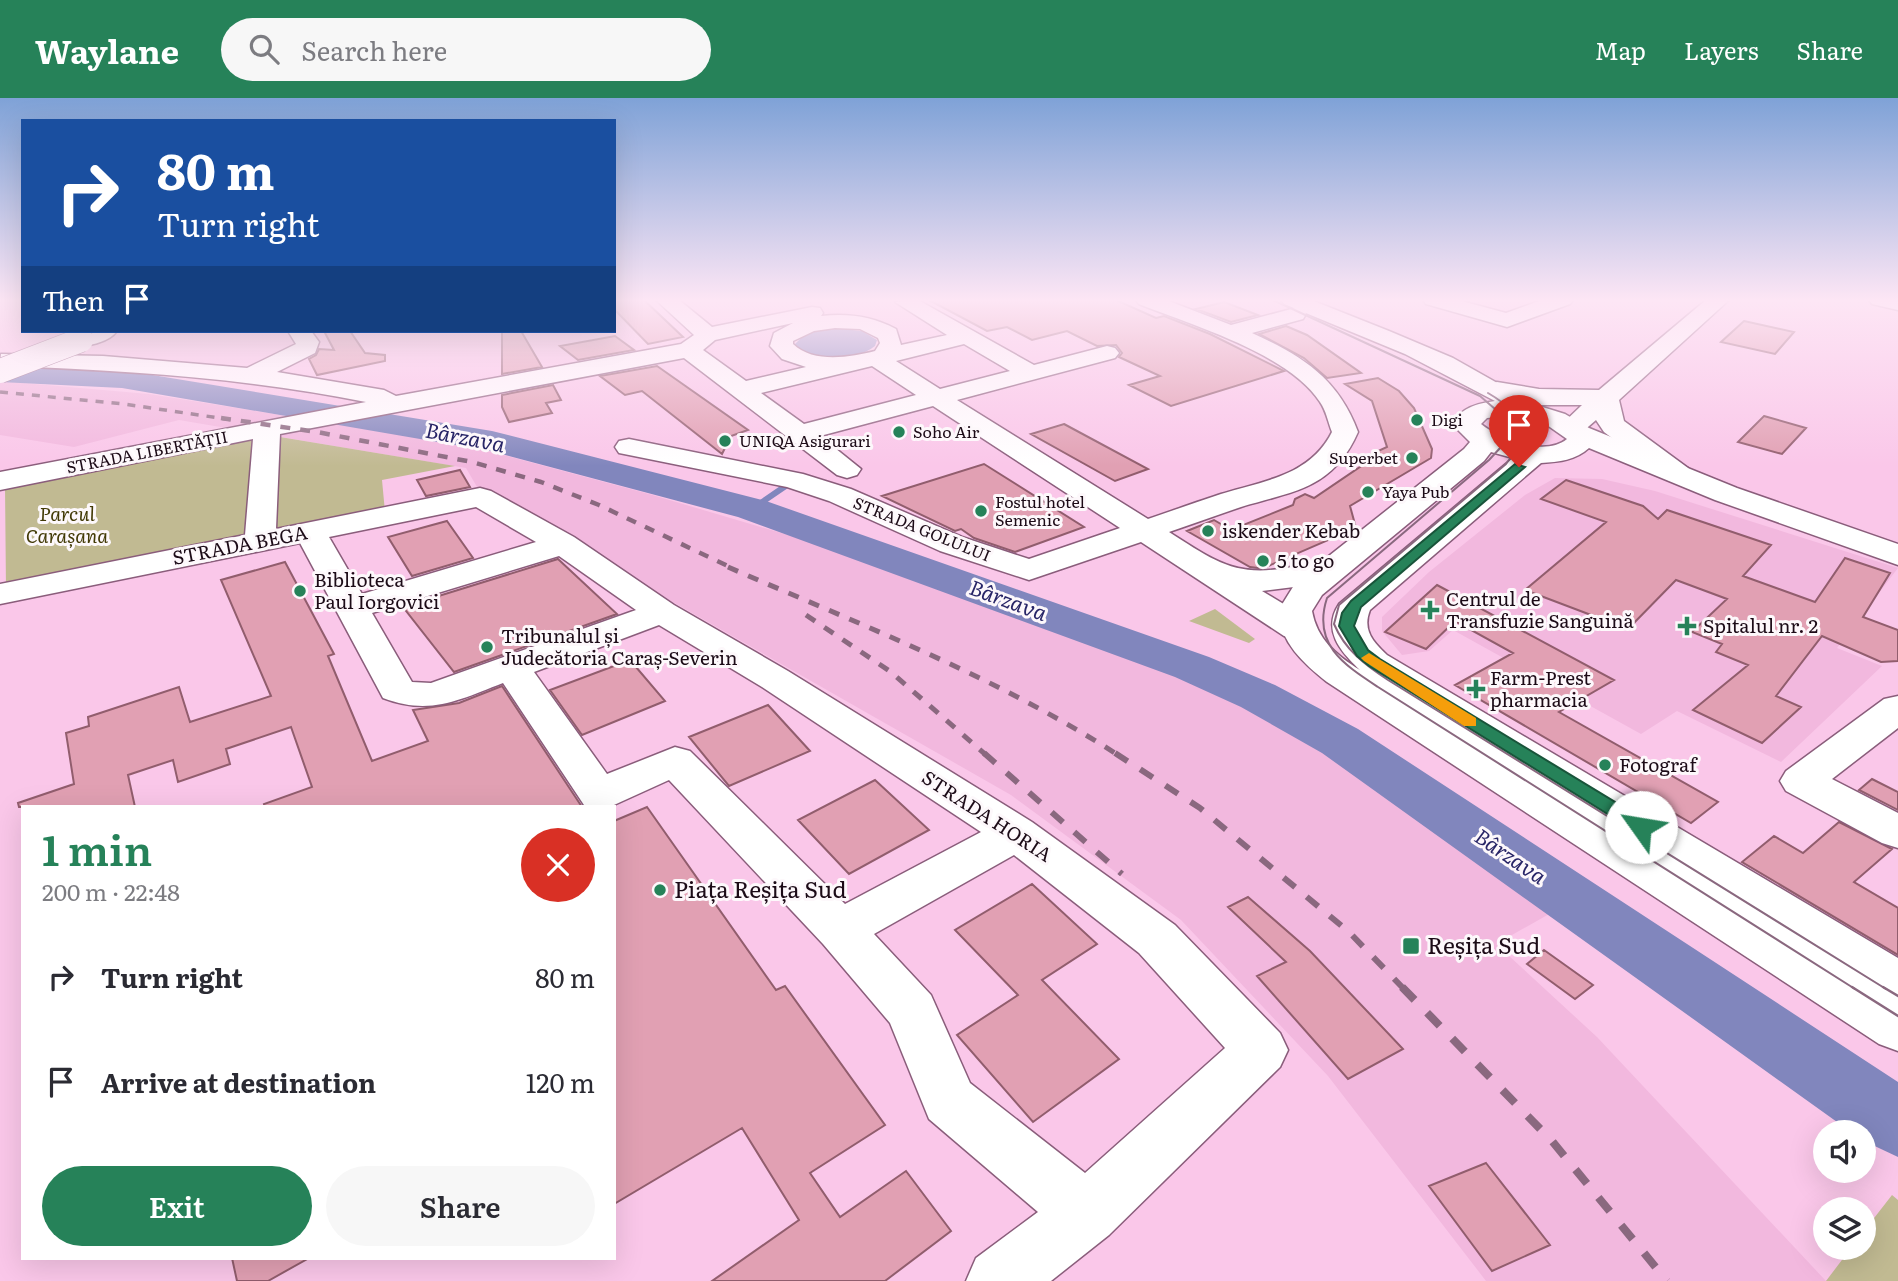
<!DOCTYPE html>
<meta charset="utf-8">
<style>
body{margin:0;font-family:Literata,serif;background:#f7f7f7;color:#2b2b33;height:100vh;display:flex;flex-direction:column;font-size:26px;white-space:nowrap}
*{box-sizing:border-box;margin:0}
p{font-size:23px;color:#7c7c81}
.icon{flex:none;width:38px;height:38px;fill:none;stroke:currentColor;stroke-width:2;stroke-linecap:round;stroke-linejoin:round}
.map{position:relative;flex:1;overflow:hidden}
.details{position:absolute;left:21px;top:707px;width:595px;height:455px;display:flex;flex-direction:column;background:#fff;border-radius:0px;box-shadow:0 7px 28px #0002}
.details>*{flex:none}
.guide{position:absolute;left:21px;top:21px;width:595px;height:214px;border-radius:0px;box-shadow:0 7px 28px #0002;background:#1a4fa0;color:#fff;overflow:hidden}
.controls{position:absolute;left:1813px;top:1022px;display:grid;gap:14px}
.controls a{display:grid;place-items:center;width:63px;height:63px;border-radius:50%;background:#fff;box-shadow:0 7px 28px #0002;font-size:35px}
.pin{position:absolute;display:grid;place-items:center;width:60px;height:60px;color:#fff;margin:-72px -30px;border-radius:50% 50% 50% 0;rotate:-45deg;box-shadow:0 0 7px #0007}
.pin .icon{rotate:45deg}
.me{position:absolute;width:77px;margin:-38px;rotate:302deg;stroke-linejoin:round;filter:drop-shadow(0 0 5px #0008)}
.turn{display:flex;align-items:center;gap:24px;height:147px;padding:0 21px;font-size:32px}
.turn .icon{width:91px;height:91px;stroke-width:2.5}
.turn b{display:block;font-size:49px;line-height:60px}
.then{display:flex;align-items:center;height:66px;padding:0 21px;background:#0003;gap:14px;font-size:26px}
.round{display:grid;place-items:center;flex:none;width:74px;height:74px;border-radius:37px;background:#f7f7f7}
.headline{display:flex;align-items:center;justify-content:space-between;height:119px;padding:0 21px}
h1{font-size:42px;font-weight:600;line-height:52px;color:#268259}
.button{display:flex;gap:14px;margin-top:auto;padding:14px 21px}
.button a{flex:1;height:80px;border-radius:42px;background:#268259;color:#fff;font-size:28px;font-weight:600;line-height:80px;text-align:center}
.button a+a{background:#f7f7f7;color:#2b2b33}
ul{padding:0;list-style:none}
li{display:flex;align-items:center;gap:21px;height:105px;padding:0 21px}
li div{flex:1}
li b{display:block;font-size:26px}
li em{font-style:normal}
header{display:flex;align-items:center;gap:42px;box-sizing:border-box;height:98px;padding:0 35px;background:#268259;color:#fff}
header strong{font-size:33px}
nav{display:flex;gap:38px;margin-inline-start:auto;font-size:24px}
.search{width:490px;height:63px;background:#f7f7f7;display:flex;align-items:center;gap:18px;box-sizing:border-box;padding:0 24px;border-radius:38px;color:#7c7c81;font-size:26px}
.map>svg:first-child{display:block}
</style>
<header>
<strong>Waylane</strong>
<div class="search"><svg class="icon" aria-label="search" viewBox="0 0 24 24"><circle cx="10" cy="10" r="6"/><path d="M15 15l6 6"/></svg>Search here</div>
<nav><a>Map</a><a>Layers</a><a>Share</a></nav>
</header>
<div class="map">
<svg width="1898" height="1183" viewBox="0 0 1898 1183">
<rect width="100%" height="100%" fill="#fac7e9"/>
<!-- built -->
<path fill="#f2b8de" d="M0,283L149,296L462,346L649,396L805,442L1163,564L1260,612L1367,680L1551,815L1496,846L1597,939L1826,1183H1486L1328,978L1181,822L1011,697L480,394L466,370L179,322L74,349L0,337Z
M1555,380L1602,381L1655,393L1898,470L1837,550L1882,568L1781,664L1677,613L1641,636L1453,532L1429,553L1402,557L1382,533V519L1429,474L1525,397Z"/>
<!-- green -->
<path fill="#c1ba92" d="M268,337L455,368L382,382L385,414L6,491L5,388Z
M1215,511L1255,541L1249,545L1189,523Z
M1892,1097L1898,1102V1183H1826L1851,1150H1864V1133Z"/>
<!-- water -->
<path fill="#8186bd" d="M833,230L862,233L877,242L875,248C852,265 817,264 794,247L805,236Z"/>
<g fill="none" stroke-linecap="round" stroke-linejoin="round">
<!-- stream -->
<path stroke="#8186bd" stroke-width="6" d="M752,411L787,387"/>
<!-- river -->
<path fill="#8186bd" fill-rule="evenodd" d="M0,266L122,272L492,333L766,403L1209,559L1275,587L1358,631L1898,984V1059L1864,1043V1034H1851L1322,655L1241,609L1175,579L738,419L490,353L122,290L0,284Z"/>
</g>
<!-- building -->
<path fill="#e1a0b3" stroke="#915d6d" stroke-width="2" d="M614,202H644L683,239L648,246L614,211Z
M929,202H1116L1156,220L1164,218L1210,236L1284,273L1171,308L1129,287L1160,278L1119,259L1122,255L1116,247L1097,248L1067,233L1032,242L1007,229L987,233Z
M1224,204L1258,217L1231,224L1196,211Z
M1744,223L1794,234L1775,256L1721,244Z
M1286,228L1307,237L1361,275L1327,280L1304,260L1259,236Z
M324,233H350L365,255L385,257V263L317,277L309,261L316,257L319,251L334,252Z
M502,233H521L542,269L502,276Z
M615,238L634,252L578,262L560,248Z
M657,268L748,332L731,338L722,356L642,293L625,297L600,278Z
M1378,280L1399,293L1414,310L1432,351L1431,360L1350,408L1356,430L1266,469L1258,470L1250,469L1187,433L1214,422L1231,432L1293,407L1295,401L1305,396L1314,400L1370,362L1363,360L1387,349L1372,303L1345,286Z
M553,287L561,302L546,305L552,315L509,324L502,309V297Z
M1764,318L1806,330L1782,356L1738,344Z
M1064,326L1148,371L1115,383L1031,336Z
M984,366L1084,429L1015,454L974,440L961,431L955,433L882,398Z
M460,372L470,389L426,398L417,382Z
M1566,382L1643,408L1658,421L1667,412L1771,447L1743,478L1815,504L1845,460L1890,475L1863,519L1898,532V563L1881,564L1822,538L1776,598L1801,609L1762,645L1693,612L1748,567L1716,554L1722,546L1692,534L1727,501L1676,482L1628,531L1525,492L1606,424L1541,401Z
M447,423L473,460L412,478L388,439Z
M558,461L617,516L454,574L403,509Z
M285,464L334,556L328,558L372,663L428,643L413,612L459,605L502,588L582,709H265L264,706L312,689L291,629L226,651L230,666L178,684L173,662L128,677L135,709H19L18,705L74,686L66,635L89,628L88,619L179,589L190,624L271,598L221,482Z
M1437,487L1614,582L1559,614L1718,704L1691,725L1455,587L1513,555L1455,523L1426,551L1385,534Z
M630,562L665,603L582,637L550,592Z
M768,607L810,653L729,688L689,639Z
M1872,681L1898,694V712L1859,692Z
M875,682L929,732L849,776L798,722Z
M647,709L776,892L785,888L885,1027L810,1075L840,1119L906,1073L951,1133L885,1183H712L799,1122L742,1030L614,1106V723Z
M1839,724L1892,751L1854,784L1898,810V857L1742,764L1774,738L1803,755Z
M1032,786L1097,846L1042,882L1119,961L1033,1024L957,937L1018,897L955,832Z
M1248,799L1310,853L1403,951L1348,981L1257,878L1286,864L1228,809Z
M1544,852L1593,887L1575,901L1527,866Z
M1486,1065L1550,1147L1492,1173L1429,1088Z
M232,1160H309L268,1183H237Z"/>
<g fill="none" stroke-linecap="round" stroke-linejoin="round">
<defs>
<path id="minor" d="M656,202H679L712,229L812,209L820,210L823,215L821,218C848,215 872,218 896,231L901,247L947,237L895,204L918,202L1034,267L1107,248L1115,250L1119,255L1115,260L957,302L1148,421C1172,413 1196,404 1221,396C1263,383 1310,378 1332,334C1328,324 1326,312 1320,304C1288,255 1191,227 1139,206L1136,202H1166L1231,227L1295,210L1303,211L1306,216L1303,221L1252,235C1302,258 1338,280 1358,334C1333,391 1294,393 1241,409C1217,417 1193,426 1169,434C1216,464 1237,481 1296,468C1314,464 1330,455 1349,460L1353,467L1349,474L1294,489L1262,493L1310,522L1315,530L1310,538L1297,541L1284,538L1141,444L1029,482L940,453L829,403L787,389L629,357L619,355L615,349L619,343L629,341L803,376L851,391L962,439L1029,461L1120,430L933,308L820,338L861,371L857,377L847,380L837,377L684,260L280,336L276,431L480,390L491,393L574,439L674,507L788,573L1032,724L1175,827L1280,935L1288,952L1280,969L1109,1137L1051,1183H966L976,1160L1038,1114L929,1021L890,925L823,846L669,682L614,707H584L503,585C459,602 430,618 383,600L300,445L0,506V486L245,437L253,341L0,392V374L366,304C248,280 129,273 9,268L0,265L1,256L103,258L247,270L296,246L288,233H311L319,244L315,255L277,274L384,292L396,298L681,246L694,237ZM793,225L774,235L770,248L782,261L806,269L746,283L703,252L715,242ZM835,230L860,231L878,240L880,245L875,253C851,259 814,266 793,246V243L814,233ZM964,246L1010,273L940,291L896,263ZM872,268L916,297L804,326L761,295ZM476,409L536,444L362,496L329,439ZM559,458L636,512L431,585L412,584L372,515ZM659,527L762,589L981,734L845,806L690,653L675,649L607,676L534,574ZM1014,757L1139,855L1225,950L1085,1075L970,985L931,897L874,836Z
M1423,202H1458L1506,215L1542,202H1573L1570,206L1507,229L1426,206Z
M1706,202H1729L1619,302L1624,323L1688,370L1692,376L1688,382L1678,385L1668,382L1604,334L1596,322L1581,335H1563L1559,329L1582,307H1539L1488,297L1484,292L1488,287L1497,284L1539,291L1599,292Z
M1869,202H1898V212L1872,206Z
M1898,598V630L1832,681L1898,715V750L1882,745L1786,693L1780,683L1786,673L1884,601Z"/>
<path id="major" d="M1281,202H1311L1389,233L1453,260L1536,307L1565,316L1589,330L1737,390L1898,446V467L1715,402L1589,350C1576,362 1559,364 1541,365L1370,512C1362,532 1373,544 1387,557L1898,860V953L1879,946L1327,584C1303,565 1281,545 1278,513L1296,484L1464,351L1470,344L1455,329C1455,310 1480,305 1495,303L1405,256L1284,206ZM1507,318L1547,327L1567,341C1545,359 1501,342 1481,326L1487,320ZM1491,354L1513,360L1339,506C1322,532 1340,553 1360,572C1336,557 1317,541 1312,513L1322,497L1484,363Z
M85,233H117C109,244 86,250 73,247L70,242L73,237Z"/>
</defs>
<!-- minor casing -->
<use href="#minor" stroke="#8a5d7b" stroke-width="3"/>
<!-- major casing -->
<use href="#major" stroke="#8a5d7b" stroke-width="3"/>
<!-- minor -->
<use href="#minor" fill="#fff" fill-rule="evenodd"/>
<!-- major -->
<use href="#major" fill="#fff" fill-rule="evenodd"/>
<!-- tram-far1 -->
<path stroke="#8a687f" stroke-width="2" d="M1273,202L1480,298L1495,311L1507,333L1501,349L1489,362L1327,500C1312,546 1343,566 1378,589L1855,891
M0,269L95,233
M1488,295C1507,306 1522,319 1524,342L1506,366L1339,507L1334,526C1345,552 1365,567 1388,582L1886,891"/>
<!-- tram -->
<path stroke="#8a687f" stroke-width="2.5" d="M1852,889L1898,918
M1883,889L1898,898"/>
<!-- rail-far4 -->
<path stroke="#8a687f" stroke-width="3.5" stroke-dasharray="8 8" stroke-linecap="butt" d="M0,294L124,306L233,322"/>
<!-- rail-far3 -->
<path stroke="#8a687f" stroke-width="4.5" stroke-dasharray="10 10" stroke-linecap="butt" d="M221,320L317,334L472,364L541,384L599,407L732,470"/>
<!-- rail-far2 -->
<path stroke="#8a687f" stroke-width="5" stroke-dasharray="11 11" stroke-linecap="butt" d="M728,469C859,526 997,579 1118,657
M806,517L891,574L986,657"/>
<!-- rail-far1 -->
<path stroke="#8a687f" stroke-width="6" stroke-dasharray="15 15" stroke-linecap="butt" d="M984,655L1122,776
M1115,655L1200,710L1349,834L1404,891"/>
<!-- rail -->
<path stroke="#8a687f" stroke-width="8" stroke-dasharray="18 18" stroke-linecap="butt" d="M1402,889L1552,1043L1667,1183"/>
<defs>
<path id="major-bridge" d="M0,273L81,242"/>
</defs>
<!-- major-bridge casing -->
<use href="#major-bridge" stroke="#8a5d7b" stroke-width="25" stroke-linecap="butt"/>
<!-- major-bridge -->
<use href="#major-bridge" stroke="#fff" stroke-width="24"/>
</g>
<!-- sky -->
<linearGradient id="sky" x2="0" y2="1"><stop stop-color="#7fa2d7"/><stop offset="0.55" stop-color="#fde6f5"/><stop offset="1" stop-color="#fde6f5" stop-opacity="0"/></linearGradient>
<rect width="1898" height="368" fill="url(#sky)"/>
<!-- route -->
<path fill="#268259" stroke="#19543a" stroke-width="2" d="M1515,366L1525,369L1361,509L1354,528L1368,552L1380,561L1648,724L1650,729L1648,733H1635L1369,568L1357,558L1339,528L1342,515L1351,503Z"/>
<!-- slow -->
<path fill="#f59e0b" d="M1369,555L1476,620V628H1464L1364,563L1361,560Z"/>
<!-- markers -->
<g fill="#268259" stroke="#fdf8fb" stroke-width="2.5">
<circle cx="1417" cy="322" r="7"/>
<circle cx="899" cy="334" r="7"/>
<circle cx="725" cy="343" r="7"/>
<circle cx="1412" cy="360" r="7"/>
<circle cx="1368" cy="394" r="7"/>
<circle cx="981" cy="413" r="7"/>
<circle cx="1208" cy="433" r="7"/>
<circle cx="1263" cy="463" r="7"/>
<circle cx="300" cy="493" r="7"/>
<path d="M1426.5 501.5h7v7h7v7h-7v7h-7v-7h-7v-7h7z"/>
<path d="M1683.5 517.5h7v7h7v7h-7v7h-7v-7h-7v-7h7z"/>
<circle cx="487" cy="549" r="7"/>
<path d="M1472.5 580.5h7v7h7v7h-7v7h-7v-7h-7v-7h7z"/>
<circle cx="1605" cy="667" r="7"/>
<circle cx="660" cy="792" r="7"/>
<rect x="1402" y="839" width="18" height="18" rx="3.5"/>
</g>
<g text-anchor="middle" stroke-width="6" stroke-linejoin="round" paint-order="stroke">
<!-- far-poi labels -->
<g font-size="16" fill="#1c0b17" stroke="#fdf8fb" text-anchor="start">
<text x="1431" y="328">Digi</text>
<text x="913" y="340">Soho Air</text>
<text x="739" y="349">UNIQA Asigurari</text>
<text x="1398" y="366" text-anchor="end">Superbet</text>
<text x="1382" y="400">Yaya Pub</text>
<text x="995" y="410">Fostul hotel<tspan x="995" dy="18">Semenic</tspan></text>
</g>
<!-- far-street labels -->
<g font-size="16" fill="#1c0b17" stroke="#fdf8fb">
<text transform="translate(147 354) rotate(-11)" y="6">STRADA LIBERTĂȚII</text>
<text transform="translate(922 431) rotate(22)" y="6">STRADA GOLULUI</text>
</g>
<!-- park labels -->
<g font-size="19" font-style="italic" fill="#423a06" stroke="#fdf8fb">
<text x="67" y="423">Parcul<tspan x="67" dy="22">Carașana</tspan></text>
</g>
<!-- poi labels -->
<g font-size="19" fill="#1c0b17" stroke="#fdf8fb" text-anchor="start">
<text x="1222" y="440">iskender Kebab</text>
<text x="1277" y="470">5 to go</text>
<text x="314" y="489">Biblioteca<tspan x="314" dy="22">Paul Iorgovici</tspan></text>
<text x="1446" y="508">Centrul de<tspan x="1446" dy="22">Transfuzie Sanguină</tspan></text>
<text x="1703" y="535">Spitalul nr. 2</text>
<text x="501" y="545">Tribunalul și<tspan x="501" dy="22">Judecătoria Caraș-Severin</tspan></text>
<text x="1490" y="587">Farm-Prest<tspan x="1490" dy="22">pharmacia</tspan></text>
<text x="1619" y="674">Fotograf</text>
</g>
<!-- street labels -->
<g font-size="19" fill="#1c0b17" stroke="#fdf8fb">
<text transform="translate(240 447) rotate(-11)" y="7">STRADA BEGA</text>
<text transform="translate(987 718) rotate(33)" y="7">STRADA HORIA</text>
</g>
<!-- water labels -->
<g font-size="21" font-style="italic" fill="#282567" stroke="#fdf8fb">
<text transform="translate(465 340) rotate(11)" y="7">Bârzava</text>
<text transform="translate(1008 503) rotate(20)" y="7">Bârzava</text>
<text transform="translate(1510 759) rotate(34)" y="7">Bârzava</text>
</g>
<!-- near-poi labels -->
<g font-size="23" fill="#1c0b17" stroke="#fdf8fb" text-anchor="start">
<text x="674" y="800">Piața Reșița Sud</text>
<text x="1427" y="856">Reșița Sud</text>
</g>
</g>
</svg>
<div class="controls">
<a><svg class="icon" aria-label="sound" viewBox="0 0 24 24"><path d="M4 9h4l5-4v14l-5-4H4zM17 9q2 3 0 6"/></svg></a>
<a><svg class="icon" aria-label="layers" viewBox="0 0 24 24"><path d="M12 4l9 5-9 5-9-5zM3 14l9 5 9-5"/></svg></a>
</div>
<div class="pin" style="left:1519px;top:369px;background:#d93025"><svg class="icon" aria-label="arrive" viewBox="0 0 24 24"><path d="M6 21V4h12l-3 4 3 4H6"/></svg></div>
<svg class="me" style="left:1641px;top:729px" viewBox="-20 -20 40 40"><circle r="19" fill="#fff"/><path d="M0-13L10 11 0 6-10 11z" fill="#268259"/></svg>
<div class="guide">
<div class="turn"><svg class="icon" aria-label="right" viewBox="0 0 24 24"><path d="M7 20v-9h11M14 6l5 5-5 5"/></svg><div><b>80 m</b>Turn right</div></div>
<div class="then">Then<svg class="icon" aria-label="arrive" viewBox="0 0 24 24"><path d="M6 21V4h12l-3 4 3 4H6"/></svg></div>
</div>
<section class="details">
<div class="headline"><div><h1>1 min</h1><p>200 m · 22:48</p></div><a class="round" style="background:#d93025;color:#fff"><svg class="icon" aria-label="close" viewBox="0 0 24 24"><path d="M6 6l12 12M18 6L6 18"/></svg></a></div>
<ul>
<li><svg class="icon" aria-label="right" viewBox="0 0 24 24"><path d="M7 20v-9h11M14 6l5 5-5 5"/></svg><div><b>Turn right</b></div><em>80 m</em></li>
<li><svg class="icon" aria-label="arrive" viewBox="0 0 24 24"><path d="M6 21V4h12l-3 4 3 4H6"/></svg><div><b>Arrive at destination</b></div><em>120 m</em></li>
</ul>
<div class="button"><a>Exit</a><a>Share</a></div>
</section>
</div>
